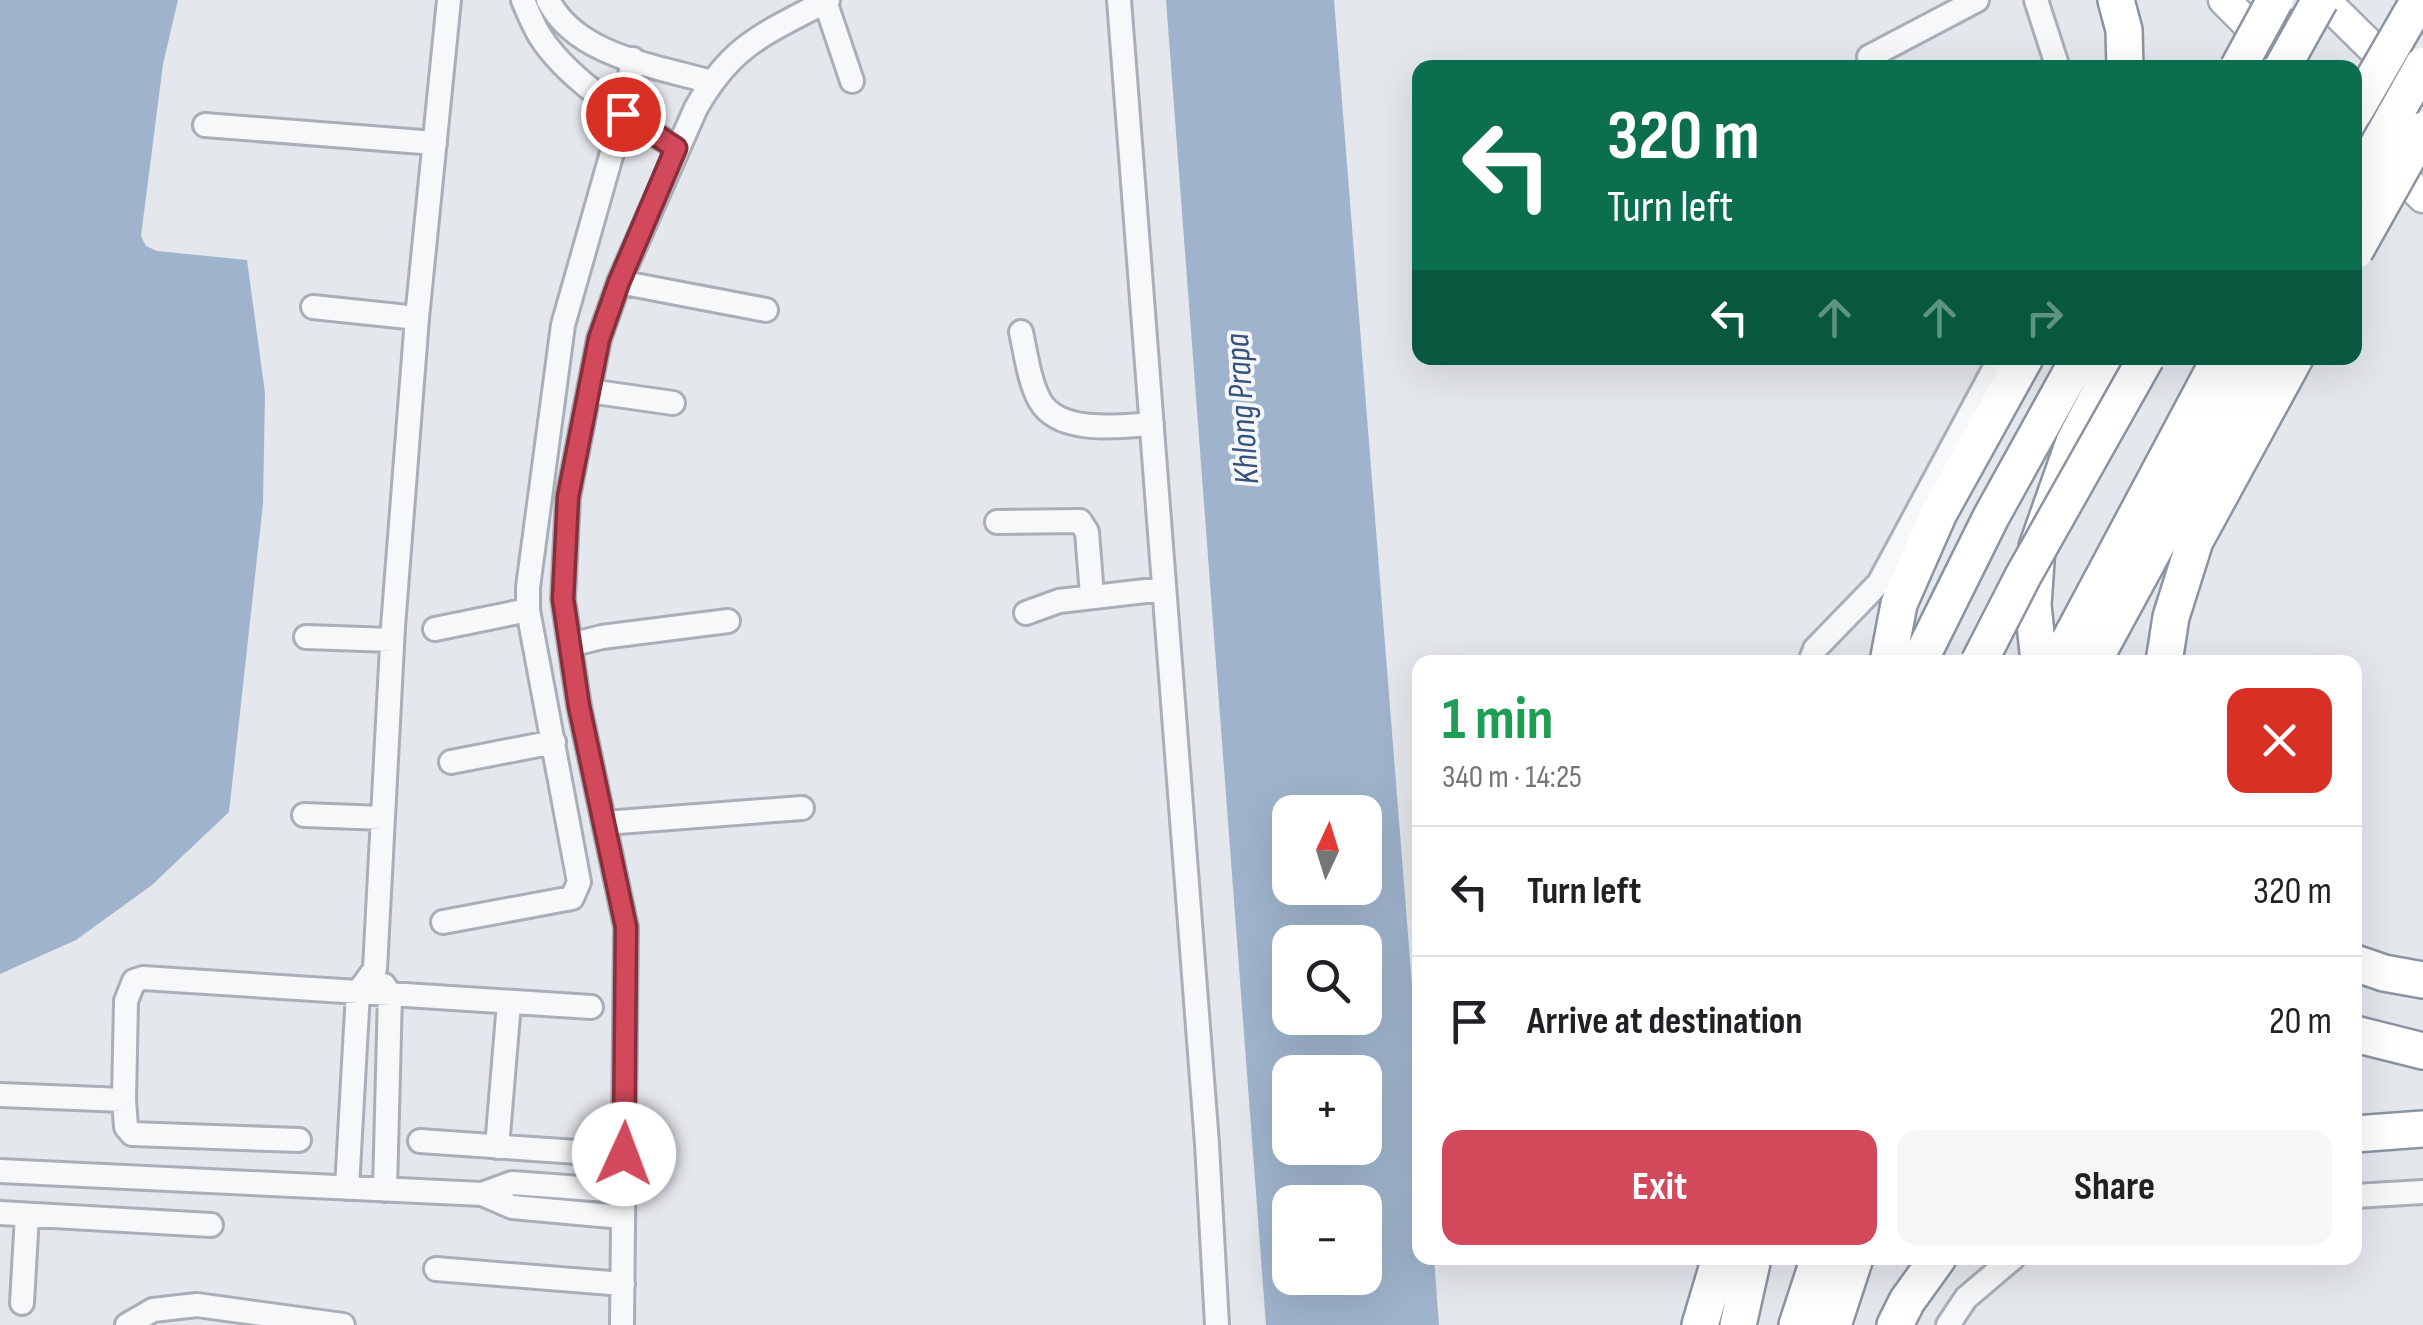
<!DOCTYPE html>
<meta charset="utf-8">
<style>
body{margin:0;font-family:"Sofia Sans Condensed",sans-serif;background:#f6f6f6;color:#202124;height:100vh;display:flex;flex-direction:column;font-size:38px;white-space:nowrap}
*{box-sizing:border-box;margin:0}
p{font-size:32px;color:#757577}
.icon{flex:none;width:55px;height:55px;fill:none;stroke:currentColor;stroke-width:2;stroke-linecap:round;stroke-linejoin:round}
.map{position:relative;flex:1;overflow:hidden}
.details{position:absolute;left:1412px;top:655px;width:950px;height:610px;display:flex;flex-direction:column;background:#fff;border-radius:20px;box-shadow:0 10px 40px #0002}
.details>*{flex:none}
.hud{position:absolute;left:1412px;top:60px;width:950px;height:305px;border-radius:20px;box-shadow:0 10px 40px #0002;background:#0b6e4f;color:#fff;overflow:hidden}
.needle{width:65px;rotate:4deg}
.fabs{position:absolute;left:1272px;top:795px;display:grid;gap:20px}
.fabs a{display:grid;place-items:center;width:110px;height:110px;border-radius:20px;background:#fff;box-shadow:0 10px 40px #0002;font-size:50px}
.pin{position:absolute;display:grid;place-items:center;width:85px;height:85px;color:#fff;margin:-42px;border:5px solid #fff;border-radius:50%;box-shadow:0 2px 10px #0007}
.me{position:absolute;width:110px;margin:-55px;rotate:2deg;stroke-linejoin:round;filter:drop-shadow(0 0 8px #0008)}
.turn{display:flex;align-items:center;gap:35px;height:210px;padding:0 30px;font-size:45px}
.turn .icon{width:130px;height:130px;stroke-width:2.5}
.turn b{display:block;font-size:70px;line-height:85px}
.lanes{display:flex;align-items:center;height:95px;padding:0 30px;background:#0003;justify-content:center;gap:50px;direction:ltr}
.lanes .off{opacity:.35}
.round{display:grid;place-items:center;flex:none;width:105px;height:105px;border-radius:20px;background:#f6f6f6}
.head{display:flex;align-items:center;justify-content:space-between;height:170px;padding:0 30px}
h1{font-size:60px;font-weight:700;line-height:75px;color:#1e9e55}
.action{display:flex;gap:20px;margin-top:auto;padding:20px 30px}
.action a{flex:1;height:115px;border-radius:20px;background:#d1495b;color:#fff;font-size:40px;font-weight:700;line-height:115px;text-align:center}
.action a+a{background:#f6f6f6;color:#202124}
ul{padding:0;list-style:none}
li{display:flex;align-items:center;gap:30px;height:130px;padding:0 30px;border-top:2px solid #e0e0e0}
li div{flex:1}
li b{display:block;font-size:38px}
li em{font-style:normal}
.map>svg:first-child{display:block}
</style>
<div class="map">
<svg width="2423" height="1325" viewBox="0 0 2423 1325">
<rect width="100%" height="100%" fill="#e4e7ec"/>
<!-- water -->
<path fill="#9fb4cc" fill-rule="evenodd" d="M0,0H178L163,64L141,236L146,246L157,251L247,260L265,393L263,504L229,812L152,885L76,940L0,974Z
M1166,0H1334L1420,1086V1258H1434L1439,1325H1266ZM1290,812H1365V888H1290ZM1290,942H1365V1018H1290ZM1290,1072H1365V1148H1290ZM1290,1202H1365V1278H1290Z"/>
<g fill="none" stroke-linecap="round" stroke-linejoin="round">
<defs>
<path id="minor" d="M523,0C528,12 533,25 540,36C569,82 632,119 676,148
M548,0C576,56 656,66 711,82
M1119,0L1207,1144L1217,1325
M2036,0L2058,68
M825,1L852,81
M1869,57L1977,0
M205,125L435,143
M619,282L766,310
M313,307L417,318
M1021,332C1026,354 1029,381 1040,401C1060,435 1119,426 1152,424
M589,391L673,403
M997,522L1080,521L1087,532L1092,596
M1026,613L1059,601L1163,589
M435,629L528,610
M306,637L392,640
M570,645L602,637L728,621
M1810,662L1815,649L1879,583L2000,358
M451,762L554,742
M304,815L383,818
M605,823L802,808
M443,922L572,898L579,882L528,610V587L563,325L623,114L633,59
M384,985L390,994L385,1190
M0,1095L124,1100L126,1001L134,981L143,978L591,1007
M124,1100L126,1127L132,1134L299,1140
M420,1141L577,1152
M497,1147L509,1003
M0,1171L482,1194L512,1207L622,1217
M347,1188L358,992L375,969L393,627L417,318L449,0
M482,1194L512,1183L622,1191
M2355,1196L2423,1192
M0,1213L211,1225
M436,1269L623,1284
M22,1303L27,1215
M127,1325L153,1310L197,1305L343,1325
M622,1325L626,927L579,706L563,599L568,497L599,339L619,282L696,108C733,43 765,34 828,0
M1948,1325L1966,1298L2013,1258"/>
<path id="major" d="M2224,0L2292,68
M2324,0L2400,75
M2355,130L2423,197"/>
<path id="highway" d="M2116,0L2124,30L2125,68
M1888,662L1899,604L1939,513L2025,358
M1919,662L1991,517L2079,358
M2039,662L2033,605L2037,547L2074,442L2118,358
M2058,662L2220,358
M2093,662L2258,358
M2164,662L2171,617L2195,541L2295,358
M2355,963L2384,973L2423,980
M2355,1034L2423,1051
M2355,1134L2423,1129
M1700,1325L1720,1258
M1738,1325L1753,1258
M1797,1325L1819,1258
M1833,1325L1855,1258
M1895,1325L1907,1301L1938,1258"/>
</defs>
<!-- minor casing -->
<use href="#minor" stroke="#a9aeb7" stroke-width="28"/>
<!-- major casing -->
<use href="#major" stroke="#a3abb8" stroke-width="35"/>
<!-- highway casing -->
<use href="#highway" stroke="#8b94a3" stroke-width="40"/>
<!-- minor -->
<use href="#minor" stroke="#f7f8fa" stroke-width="22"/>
<!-- major -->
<use href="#major" stroke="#fff" stroke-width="30"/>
<!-- highway -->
<use href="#highway" stroke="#fff" stroke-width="35"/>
<defs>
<path id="highway-bridge" d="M2238,68L2275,0
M2282,68L2320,0
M2355,111L2419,0
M2355,186L2423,65
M2355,251L2423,130
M1979,662L2023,576L2146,358"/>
</defs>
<!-- highway-bridge casing -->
<use href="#highway-bridge" stroke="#8b94a3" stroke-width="40" stroke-linecap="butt"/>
<!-- highway-bridge -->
<use href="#highway-bridge" stroke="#fff" stroke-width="35"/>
</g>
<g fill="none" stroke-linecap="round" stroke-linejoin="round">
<defs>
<path id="route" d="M623,114L676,148L619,282L599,339L568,497L563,599L579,706L626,927L624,1154"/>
</defs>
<!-- route casing -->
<use href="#route" stroke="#882f3b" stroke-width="25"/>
<!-- route -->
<use href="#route" stroke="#d1495b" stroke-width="18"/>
</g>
<g text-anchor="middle" stroke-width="8" stroke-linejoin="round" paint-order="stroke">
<!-- water labels -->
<g font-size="35" font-style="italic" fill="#34527a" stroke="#f4f6f9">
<text transform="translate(1241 409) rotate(-94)" y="12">Khlong Prapa</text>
</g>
</g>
</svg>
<div class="fabs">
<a><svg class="needle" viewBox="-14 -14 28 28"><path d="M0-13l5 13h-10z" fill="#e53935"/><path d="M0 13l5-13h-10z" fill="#757577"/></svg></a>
<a><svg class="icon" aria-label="search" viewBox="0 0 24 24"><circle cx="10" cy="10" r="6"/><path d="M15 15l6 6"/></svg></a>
<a>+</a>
<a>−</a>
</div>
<div class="pin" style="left:623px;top:114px;background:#d93025"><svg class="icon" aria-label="arrive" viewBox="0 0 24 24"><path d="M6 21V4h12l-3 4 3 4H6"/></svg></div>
<svg class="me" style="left:624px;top:1154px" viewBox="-20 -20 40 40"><circle r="19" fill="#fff"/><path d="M0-13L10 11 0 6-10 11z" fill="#d1495b"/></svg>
<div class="hud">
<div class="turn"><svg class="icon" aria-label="left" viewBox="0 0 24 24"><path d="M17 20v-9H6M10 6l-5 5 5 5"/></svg><div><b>320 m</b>Turn left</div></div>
<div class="lanes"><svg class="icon" aria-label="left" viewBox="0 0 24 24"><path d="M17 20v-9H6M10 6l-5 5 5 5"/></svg><svg class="icon off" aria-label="ahead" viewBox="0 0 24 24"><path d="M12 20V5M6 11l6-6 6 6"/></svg><svg class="icon off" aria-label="ahead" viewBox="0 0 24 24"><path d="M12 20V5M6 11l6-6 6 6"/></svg><svg class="icon off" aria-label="right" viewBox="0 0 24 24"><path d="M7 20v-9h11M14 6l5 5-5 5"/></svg></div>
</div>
<section class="details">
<div class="head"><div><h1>1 min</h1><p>340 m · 14:25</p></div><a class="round" style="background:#d93025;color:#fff"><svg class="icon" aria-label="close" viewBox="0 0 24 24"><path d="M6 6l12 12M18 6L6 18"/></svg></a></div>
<ul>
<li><svg class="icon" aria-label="left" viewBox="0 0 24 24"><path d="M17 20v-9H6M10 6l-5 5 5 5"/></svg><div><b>Turn left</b></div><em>320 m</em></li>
<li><svg class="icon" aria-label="arrive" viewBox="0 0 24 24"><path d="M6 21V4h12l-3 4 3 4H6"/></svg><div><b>Arrive at destination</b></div><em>20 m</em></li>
</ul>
<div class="action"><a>Exit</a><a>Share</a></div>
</section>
</div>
